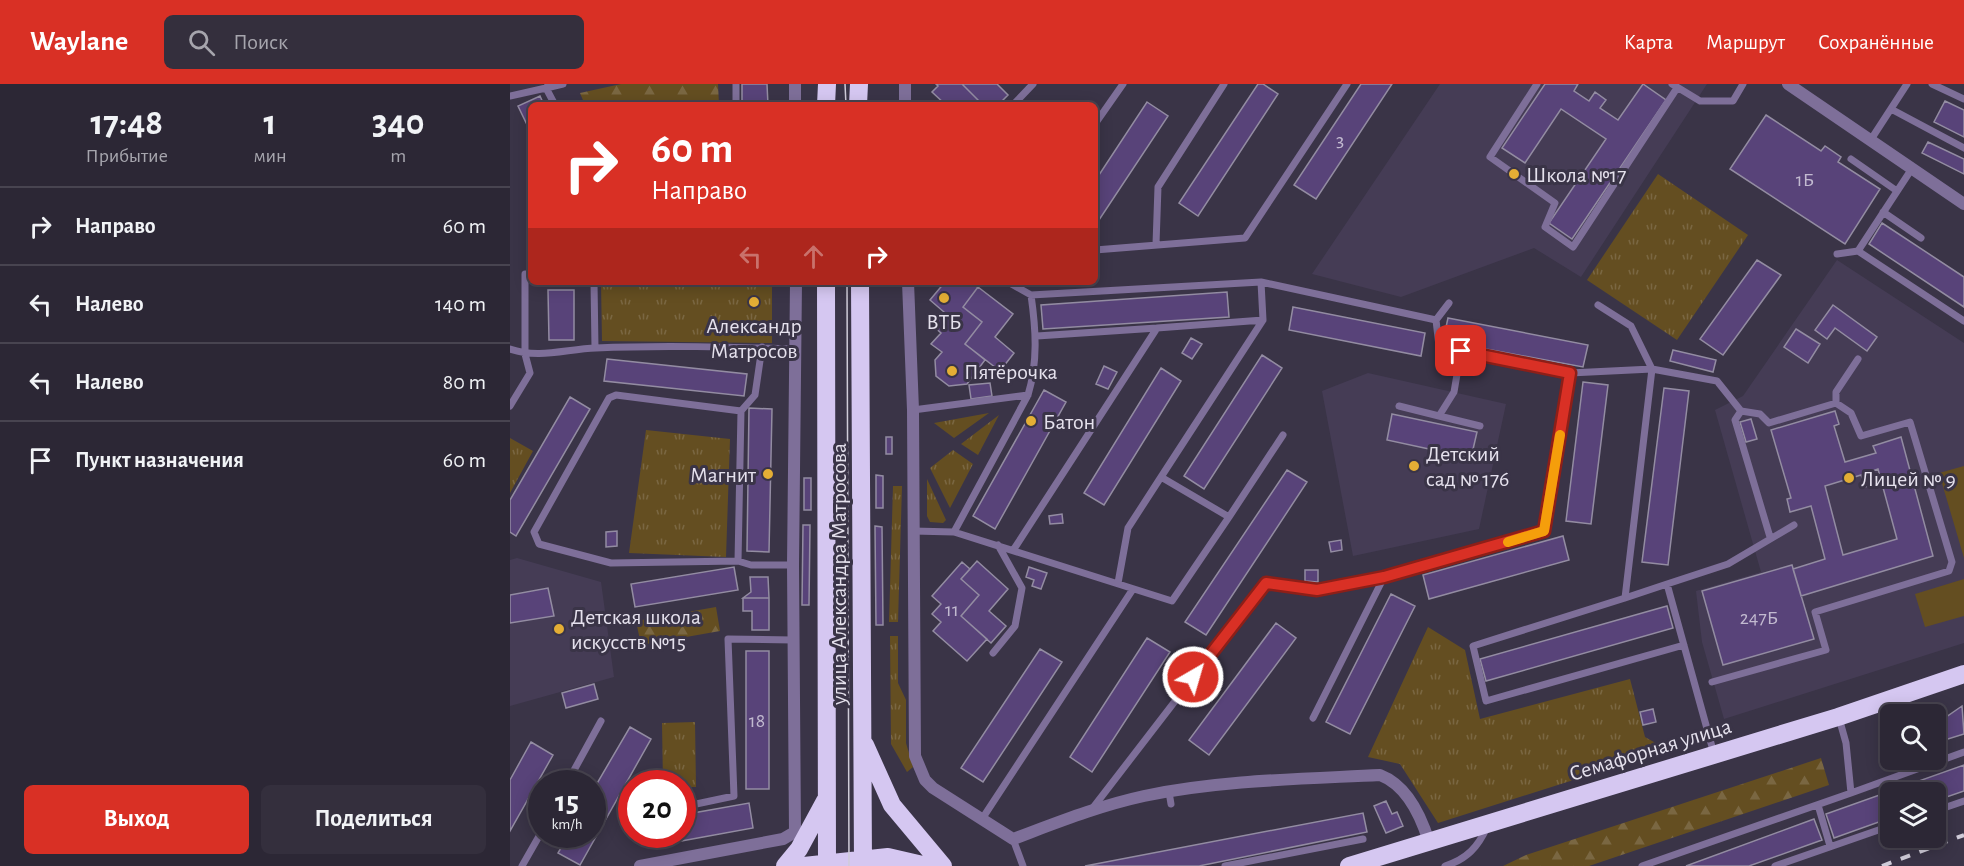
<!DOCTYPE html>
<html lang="ru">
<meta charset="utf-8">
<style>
body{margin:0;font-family:"Alegreya Sans",sans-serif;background:#342f3d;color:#f1f3f6;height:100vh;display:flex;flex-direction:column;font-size:22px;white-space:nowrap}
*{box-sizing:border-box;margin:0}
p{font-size:20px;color:#a6a5ad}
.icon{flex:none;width:33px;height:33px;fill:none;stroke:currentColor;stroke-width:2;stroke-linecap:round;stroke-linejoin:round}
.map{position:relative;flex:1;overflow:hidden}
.drawer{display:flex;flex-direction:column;background:#2c2735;width:510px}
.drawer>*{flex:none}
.guide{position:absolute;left:18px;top:18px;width:570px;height:183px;border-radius:9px;box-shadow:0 3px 15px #0003,0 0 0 2px #484450;background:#d93025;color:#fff;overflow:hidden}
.buttons{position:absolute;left:1370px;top:620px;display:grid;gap:12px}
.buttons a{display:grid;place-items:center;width:66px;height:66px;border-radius:9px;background:#2c2735;box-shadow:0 3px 15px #0003,0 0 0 2px #484450;font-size:30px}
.speed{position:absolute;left:18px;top:686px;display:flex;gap:12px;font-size:30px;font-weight:700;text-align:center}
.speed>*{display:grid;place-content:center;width:78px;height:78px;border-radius:50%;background:#2c2735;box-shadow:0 3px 15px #0003,0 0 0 2px #484450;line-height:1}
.speed small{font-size:15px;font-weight:400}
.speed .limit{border:9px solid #d22;background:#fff;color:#111}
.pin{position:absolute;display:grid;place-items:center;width:51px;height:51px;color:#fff;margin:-26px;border-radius:12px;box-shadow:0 3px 9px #0006}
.me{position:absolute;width:66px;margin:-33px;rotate:38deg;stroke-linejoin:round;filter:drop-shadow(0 0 4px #0008)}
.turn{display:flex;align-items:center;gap:21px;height:126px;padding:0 24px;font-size:27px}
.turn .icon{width:78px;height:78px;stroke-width:2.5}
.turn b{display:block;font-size:42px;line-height:51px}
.lanes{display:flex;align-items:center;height:57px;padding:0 24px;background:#0003;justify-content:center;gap:30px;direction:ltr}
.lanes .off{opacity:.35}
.eta{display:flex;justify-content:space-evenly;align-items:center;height:102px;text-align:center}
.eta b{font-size:36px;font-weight:700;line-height:42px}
.cta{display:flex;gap:12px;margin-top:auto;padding:12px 24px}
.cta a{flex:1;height:69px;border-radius:9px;background:#d93025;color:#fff;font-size:24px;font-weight:700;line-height:69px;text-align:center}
.cta a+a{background:#342f3d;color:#f1f3f6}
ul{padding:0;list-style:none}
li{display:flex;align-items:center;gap:18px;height:78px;padding:0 24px;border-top:2px solid #484450}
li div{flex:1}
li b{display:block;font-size:22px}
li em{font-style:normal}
header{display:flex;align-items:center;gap:36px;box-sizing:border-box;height:84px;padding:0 30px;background:#d93025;color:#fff}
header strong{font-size:28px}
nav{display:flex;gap:33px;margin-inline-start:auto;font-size:21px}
.search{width:420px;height:54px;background:#342f3d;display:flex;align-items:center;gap:15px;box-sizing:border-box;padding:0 21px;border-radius:9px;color:#a6a5ad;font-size:22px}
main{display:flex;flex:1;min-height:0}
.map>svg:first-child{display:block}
</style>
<header>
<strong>Waylane</strong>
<div class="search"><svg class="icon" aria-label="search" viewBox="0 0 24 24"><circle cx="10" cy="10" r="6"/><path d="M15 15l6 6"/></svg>Поиск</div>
<nav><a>Карта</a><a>Маршрут</a><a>Сохранённые</a></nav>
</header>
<main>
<section class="drawer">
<div class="eta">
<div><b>17:48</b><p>Прибытие</p></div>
<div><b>1</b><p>мин</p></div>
<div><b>340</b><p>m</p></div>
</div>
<ul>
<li><svg class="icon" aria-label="right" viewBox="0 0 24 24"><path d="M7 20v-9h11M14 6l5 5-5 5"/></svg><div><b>Направо</b></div><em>60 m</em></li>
<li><svg class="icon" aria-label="left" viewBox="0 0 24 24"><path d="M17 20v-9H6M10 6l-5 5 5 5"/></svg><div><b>Налево</b></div><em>140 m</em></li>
<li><svg class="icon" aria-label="left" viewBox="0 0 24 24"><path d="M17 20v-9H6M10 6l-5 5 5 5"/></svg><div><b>Налево</b></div><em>80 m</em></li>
<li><svg class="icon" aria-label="arrive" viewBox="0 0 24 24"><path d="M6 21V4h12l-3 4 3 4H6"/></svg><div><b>Пункт назначения</b></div><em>60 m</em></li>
</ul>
<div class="cta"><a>Выход</a><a>Поделиться</a></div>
</section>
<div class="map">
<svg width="1454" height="782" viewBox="0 0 1454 782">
<defs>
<pattern id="grass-tufts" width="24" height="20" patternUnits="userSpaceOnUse" patternTransform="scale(1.5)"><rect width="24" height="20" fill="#644e21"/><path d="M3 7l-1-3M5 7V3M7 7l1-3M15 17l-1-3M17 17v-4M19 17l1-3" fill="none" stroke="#7a6742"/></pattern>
<pattern id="forest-firs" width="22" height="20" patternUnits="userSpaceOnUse" patternTransform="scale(1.5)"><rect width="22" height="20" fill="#644e21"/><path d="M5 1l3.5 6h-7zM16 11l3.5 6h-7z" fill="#7a6742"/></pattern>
</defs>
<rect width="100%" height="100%" fill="#3a3447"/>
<!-- built -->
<path fill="#453c55" d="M930,0H1197L1071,193L1024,164L891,213L802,190Z
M1327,176L1454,259V559L1214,635L1192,558L1186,507L1251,488L1205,326L1233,312Z
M858,289L996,320L969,445L843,472L812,307Z
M7,474L91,498L104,593L0,622V476Z"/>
<!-- grass -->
<path fill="url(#grass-tufts)" d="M1148,90L1238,151L1167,256L1077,196Z
M91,198H262V259L92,257Z
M479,329L444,354L424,339Z
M489,331L468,371L451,360Z
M136,346L220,355L216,473L119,469Z
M0,354L23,367L0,409Z
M443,366L463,380L440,424L420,384Z
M417,395L436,436L433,439L420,438L417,432Z
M383,402H392L388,538H379Z
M918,543L955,566L970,635L1120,595L1135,653L1158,666L928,739L890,680L858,673Z
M380,552H388V599L396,616V659L403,683L397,688L381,660Z
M185,638L186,703H173L172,699H153L152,639Z"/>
<!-- forest -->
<path fill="url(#forest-firs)" d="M111,0H208L209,21H75L70,9Z
M206,523L210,547L131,561L126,537Z
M1311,674L1319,701L1079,782H993L1016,771Z"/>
<!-- pitch -->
<path fill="#644e21" d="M1454,382V474L1429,389Z
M1454,495V532L1415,543L1405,510Z"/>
<!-- building -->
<path fill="#584379" stroke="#938ca2" stroke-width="1.5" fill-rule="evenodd" d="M232,0H257L258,21H232Z
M426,0H452L473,21H436L422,8L428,2Z
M452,0H487L498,11L488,21H473Z
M748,0H753L768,10L688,132L669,119Z
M851,0H882L806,115L784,101Z
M1035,0H1068L1064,7L1079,17L1085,8L1096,16L1090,24L1108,36L1133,0L1156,16L1062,155L1039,139L1096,55L1051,25L1015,79L992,64Z
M30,12L34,21H21V49L8,22Z
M1435,17L1454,26V53L1424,38Z
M637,18L658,32L585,142V97Z
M1256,31L1311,67L1315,62L1331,73L1328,78L1370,105L1335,160L1220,85Z
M1418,58L1454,75V90L1412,69Z
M1372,139L1454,193V223L1359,160Z
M1247,176L1271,191L1213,271L1190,255Z
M435,198H456L468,203L453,223L472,238L455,260L475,276L457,300L439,302L426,292L425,276L432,268L421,260L431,249L423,242L434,228L420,216Z
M468,203L503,230L485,253L504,269L490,287L455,260L472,238L453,223Z
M38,206H64V256H39Z
M717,208L719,233L533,245L531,221Z
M1323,221L1367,253L1357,267L1325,244L1317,255L1305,246Z
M783,223L915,249L911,272L779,246Z
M938,234L1078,261L1073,283L933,257Z
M1286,245L1310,260L1298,279L1274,263Z
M681,254L692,260L682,275L672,269Z
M1163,266L1206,276L1203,288L1160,277Z
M752,271L772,284L694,405L674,392Z
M97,275L237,290L234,312L94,297Z
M594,282L607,288L598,305L586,300Z
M651,284L671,297L594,421L574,409Z
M1073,298L1098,301L1081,440L1056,437Z
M480,299L482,312L461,315L459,301Z
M1154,304L1179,307L1158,481L1132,478Z
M534,306L556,318L485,445L463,432Z
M60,313L80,325L6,452L0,448V416Z
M239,324L262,325L259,468L237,467Z
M1325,327L1329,340L1324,342L1335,378L1366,369L1363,362L1391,353L1423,472L1291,512L1283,485L1315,475L1301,422L1280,428L1277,415L1281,414L1261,346ZM1368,385L1387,455L1333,471L1315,402L1351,391L1355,403L1361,401L1357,389Z
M882,330L967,348L961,374L877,356Z
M1241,335L1247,355L1236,358L1230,338Z
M376,353H382V370H376Z
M777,386L797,398L696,551L675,538Z
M366,391L373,392V424H366Z
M294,394H301V426H294Z
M552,430L553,439L540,440L539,432Z
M293,441H300L299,521H292Z
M365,442L372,443L373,541H366Z
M107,447V462L96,463V448Z
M1053,452L1059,476L919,515L913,491Z
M831,456L832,466L821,468L819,458Z
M467,477L498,505L479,527L496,542L481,559L451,532L469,511L451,495Z
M452,478L460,485L451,495L469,511L451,532L477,555L457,577L423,547L431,538L422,530L431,520L422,512Z
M1282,481L1304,555L1213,581L1192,507Z
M224,483L228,506L125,523L121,500Z
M519,483L537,489L531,505L522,502L524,496L516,493Z
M795,486H808V498L795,497Z
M240,493H258L259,514H233L241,508Z
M38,504L44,532L0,539V511Z
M881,510L905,522L840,650L816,638Z
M233,514H259V546H242V527H233Z
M1157,522L1163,544L976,597L970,575Z
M766,539L786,554L699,671L679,656Z
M637,554L660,568L582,688L560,673Z
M530,565L552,578L473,698L451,684Z
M236,567H259V705H236Z
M84,600L88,615L56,624L52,609Z
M1452,622L1454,650L1425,659V636L1436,633Z
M1143,625L1146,638L1133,641L1130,628Z
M120,643L141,655L70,781L48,769L59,750H82V708Z
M21,658L43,671L0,747V696Z
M1454,681V707L1425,717V708H1380V734L1324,754L1316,730Z
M876,717L882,730L887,728L893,742L876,749L864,722Z
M239,719L243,744L138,763L136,750H172V731Z
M853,729L857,748L689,782H575Z
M1304,735L1312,756L1239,782H1176Z"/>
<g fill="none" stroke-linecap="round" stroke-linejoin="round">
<!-- lane -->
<path stroke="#7e6f99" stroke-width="7" d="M226,0V21
M1027,0L980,73L1045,119L1035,143L1063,163L1167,4
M1162,0L1190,17H1223L1233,0
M1422,0L1454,15
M0,12L36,4L39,0
M45,21L36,4L53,0
M503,21L523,0
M1381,25L1454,64
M585,40L613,0
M1360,57L1397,0
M1341,75L1387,107
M1401,86L1348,167L1454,237
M1373,128L1411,154
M646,160L648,103L714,0
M585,166L735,154L837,0
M1327,170L1348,167
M84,198L85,264
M498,198L521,211L751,198L926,236L929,262L1060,289
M1088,221L1121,242L1142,285L1115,514L1157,500L1204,670
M926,236L939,219
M527,252L647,244
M0,265C29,275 56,265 86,264C152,261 220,263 287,265
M106,311L231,327L228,477L101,479L29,460L24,448L99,314Z
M1326,319V308L1348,275
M0,322L20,289L15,270V190H21
M889,322L929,332L944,308L951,267
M403,326L518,311
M231,327L245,311L252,263
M929,332L970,342
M651,393L753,236L751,198
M719,433L773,351
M403,447L444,448L662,517L719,433L651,393L618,444L608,499
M444,448L518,311C528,278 526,246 521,211
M504,465L647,244L753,236
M228,477L241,481H283
M1157,500L1218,480L1284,441
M1115,514L963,562L976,617L1174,561
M483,569L505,542L512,504L488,461
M1202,598L1316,566L1305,528L1439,487L1442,478L1400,338L1351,352L1341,329L1326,319L1259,339L1250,330L1231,327L1225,336L1260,453
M803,634L874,493
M57,699L91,637
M659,708L661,720
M1341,709L1454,668
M1308,721L1320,762
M172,723L224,712L218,555L283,556
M582,725L756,499L807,506L874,493L1034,447L1060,289L1142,285L1207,297L1231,327
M1425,727L1454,717
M472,735L623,505
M503,755L513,782
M12,782L32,747
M715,782L853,755
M935,782C957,775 968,763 977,743
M1132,782L1341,709L1336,659L1329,634
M1265,782L1380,742"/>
<!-- street -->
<path stroke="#7e6f99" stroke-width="12" d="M285,0V21
M395,0V21
M1278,0L1454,120
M398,198L403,326L405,672L415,696L423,704L503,755C546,739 588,722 634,712C711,696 792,695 870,691C896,701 911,732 919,758
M130,782L273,755L285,748L283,481L286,198"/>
<!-- highway -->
<path stroke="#d5c7f1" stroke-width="18" d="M316,21L317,0
M348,21L349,0
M316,198L317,782
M350,198L353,782
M355,661L382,721L433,782
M275,782L289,765L315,717
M294,782L378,773L417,782
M839,782L1328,633L1454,590"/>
<!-- tram -->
<path stroke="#d0ccd9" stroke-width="1.5" d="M335,0L336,21
M337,198L339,782"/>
<!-- rail -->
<path stroke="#d0ccd9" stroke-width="4" stroke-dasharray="10 10" stroke-linecap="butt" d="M1372,782L1454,751"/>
</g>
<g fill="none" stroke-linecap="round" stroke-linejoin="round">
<defs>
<path id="route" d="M683,593L756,499L807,506L874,493L1034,447L1060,289L951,267"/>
</defs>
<!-- route casing -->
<use href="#route" stroke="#8d1f18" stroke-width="15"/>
<!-- route -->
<use href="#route" stroke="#d93025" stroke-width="10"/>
<!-- slow -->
<path stroke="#f59e0b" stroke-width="10" d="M998,458L1034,447L1050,351"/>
</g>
<!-- markers -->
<g fill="#e4ae35" stroke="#3a3447" stroke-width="2">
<circle cx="1004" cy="90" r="6"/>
<circle cx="434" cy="214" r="6"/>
<circle cx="244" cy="218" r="6"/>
<circle cx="442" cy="287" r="6"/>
<circle cx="521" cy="337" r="6"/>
<circle cx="904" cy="382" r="6"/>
<circle cx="258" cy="390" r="6"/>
<circle cx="1339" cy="394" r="6"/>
<circle cx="49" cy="545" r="6"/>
</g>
<g text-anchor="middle" stroke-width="6" stroke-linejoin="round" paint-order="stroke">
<!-- number labels -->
<g font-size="20" fill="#c2bad0">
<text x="830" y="62">3</text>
<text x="1295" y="102">1Б</text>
<text x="442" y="532">11</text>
<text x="1249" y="540">247Б</text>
<text x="247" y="643">18</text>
</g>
<!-- poi labels -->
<g font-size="22" fill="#e5e1ed" stroke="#3a3447" text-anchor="start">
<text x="1016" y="98">Школа №17</text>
<text x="434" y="245" text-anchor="middle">ВТБ</text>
<text x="244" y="249" text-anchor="middle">Александр<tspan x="244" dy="25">Матросов</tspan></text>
<text x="454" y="295">Пятёрочка</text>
<text x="533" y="345">Батон</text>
<text x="916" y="377">Детский<tspan x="916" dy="25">сад № 176</tspan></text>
<text x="246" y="398" text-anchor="end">Магнит</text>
<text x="1351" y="402">Лицей № 9</text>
<text x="61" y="540">Детская школа<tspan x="61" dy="25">искусств №15</tspan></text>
</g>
<!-- street labels -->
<g font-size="22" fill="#e5e1ed" stroke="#3a3447">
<text transform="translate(328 490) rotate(-90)" y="8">улица Александра Матросова</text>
<text transform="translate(1140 665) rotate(-17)" y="8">Семафорная улица</text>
</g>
</g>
</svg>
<div class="buttons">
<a><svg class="icon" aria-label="search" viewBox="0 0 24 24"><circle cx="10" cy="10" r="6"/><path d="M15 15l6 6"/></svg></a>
<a><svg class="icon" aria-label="layers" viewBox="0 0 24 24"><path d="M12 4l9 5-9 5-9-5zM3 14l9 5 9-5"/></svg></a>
</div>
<div class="speed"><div>15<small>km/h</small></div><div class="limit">20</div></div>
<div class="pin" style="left:951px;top:267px;background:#d93025"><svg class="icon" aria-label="arrive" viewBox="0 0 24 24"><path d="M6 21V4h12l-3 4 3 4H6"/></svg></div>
<svg class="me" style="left:683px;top:593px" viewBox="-20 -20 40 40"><circle r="17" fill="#d93025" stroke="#fff" stroke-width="3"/><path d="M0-11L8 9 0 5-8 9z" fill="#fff"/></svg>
<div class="guide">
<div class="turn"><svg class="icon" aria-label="right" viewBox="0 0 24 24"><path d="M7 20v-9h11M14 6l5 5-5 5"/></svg><div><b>60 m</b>Направо</div></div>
<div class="lanes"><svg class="icon off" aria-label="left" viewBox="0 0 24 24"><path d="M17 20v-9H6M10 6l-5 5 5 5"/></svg><svg class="icon off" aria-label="ahead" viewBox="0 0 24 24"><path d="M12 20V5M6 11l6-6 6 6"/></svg><svg class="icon" aria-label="right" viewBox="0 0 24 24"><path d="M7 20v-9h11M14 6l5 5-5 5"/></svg></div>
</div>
</div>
</main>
